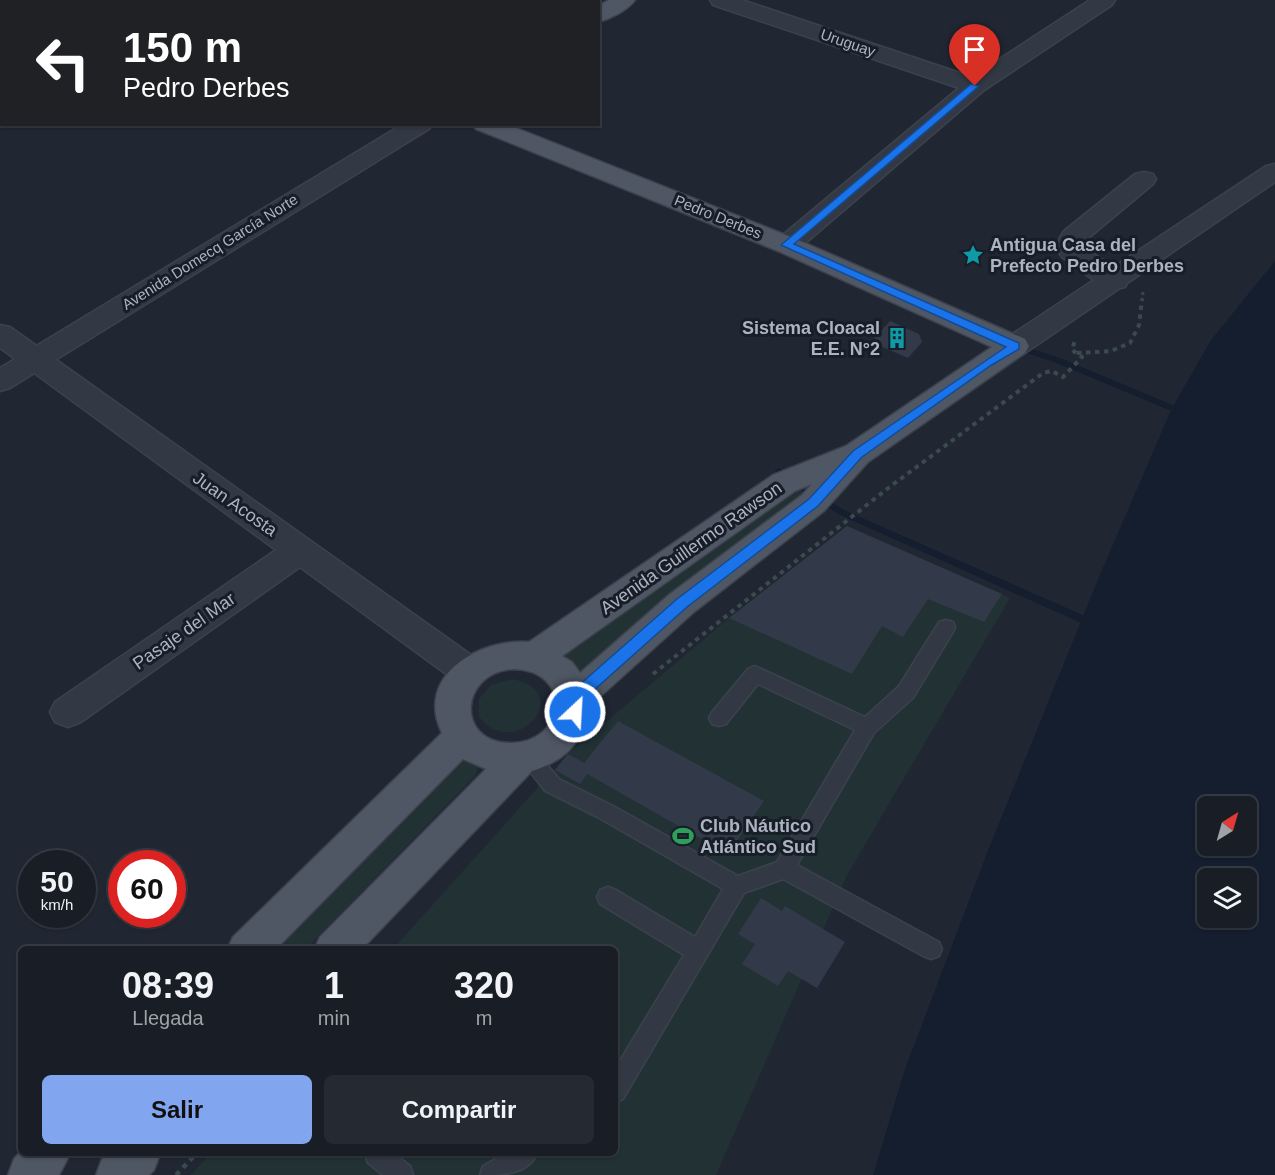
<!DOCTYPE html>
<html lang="es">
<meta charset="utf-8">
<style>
body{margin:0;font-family:Helvetica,sans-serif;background:#252a32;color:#f1f3f6;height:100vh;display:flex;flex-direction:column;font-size:22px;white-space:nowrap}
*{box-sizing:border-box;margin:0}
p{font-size:20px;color:#9fa2a7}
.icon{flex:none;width:33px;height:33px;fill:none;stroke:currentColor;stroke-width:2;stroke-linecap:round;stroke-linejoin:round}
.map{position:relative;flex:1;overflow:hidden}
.drawer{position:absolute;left:18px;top:946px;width:600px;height:210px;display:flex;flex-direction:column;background:#181d26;border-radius:9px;box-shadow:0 2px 4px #0004,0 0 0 2px #363b43}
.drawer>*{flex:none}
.guide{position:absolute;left:0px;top:0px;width:600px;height:126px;box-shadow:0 2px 4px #0004,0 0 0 2px #363b43;background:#202124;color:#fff;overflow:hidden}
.needle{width:39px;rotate:37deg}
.buttons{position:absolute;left:1197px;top:796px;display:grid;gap:12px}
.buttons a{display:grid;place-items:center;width:60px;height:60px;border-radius:9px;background:#181d26;box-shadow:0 2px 4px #0004,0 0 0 2px #363b43;font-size:30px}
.speed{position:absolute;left:18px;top:850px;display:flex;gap:12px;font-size:30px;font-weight:700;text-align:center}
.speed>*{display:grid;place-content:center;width:78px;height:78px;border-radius:50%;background:#181d26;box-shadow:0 2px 4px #0004,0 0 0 2px #363b43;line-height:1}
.speed small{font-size:15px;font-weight:400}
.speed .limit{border:9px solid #d22;background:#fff;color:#111}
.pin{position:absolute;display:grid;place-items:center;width:51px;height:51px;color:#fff;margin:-62px -26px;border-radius:50% 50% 50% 0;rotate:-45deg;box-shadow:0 0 6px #0007}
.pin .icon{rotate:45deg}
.me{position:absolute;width:66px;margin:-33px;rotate:25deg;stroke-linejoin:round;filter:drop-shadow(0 0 4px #0008)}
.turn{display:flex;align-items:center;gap:21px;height:126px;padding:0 24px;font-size:27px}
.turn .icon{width:78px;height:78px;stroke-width:2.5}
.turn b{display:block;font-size:42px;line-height:51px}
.eta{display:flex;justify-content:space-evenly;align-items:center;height:102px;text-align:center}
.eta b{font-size:36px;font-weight:700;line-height:42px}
.cta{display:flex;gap:12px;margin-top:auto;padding:12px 24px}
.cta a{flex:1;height:69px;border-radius:9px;background:#82a5f0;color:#111;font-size:24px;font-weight:700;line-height:69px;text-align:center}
.cta a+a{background:#252a32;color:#f1f3f6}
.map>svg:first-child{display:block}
</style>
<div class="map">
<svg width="1275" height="1175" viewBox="0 0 1275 1175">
<rect width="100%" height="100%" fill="#202733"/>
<!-- green -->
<path fill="#213134" d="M799,490L804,494L661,602L583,670L576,672L563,659L565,654Z
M847,526L1010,598L847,875L716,1175H191L210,1154H615V950L393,949L568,754L729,618Z
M512,679C577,691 516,763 479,717V699L491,685Z
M461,757L475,763L478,769L475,776L306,949L273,950Z"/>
<!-- water -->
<path fill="#141e2f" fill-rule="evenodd" d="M1275,261V1175H873L905,1069L989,848L1099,577L1172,408L1211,340ZM1208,807H1246V846H1208ZM1208,879H1246V918H1208Z"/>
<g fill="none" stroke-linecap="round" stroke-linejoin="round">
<!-- stream -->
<path fill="#141e2f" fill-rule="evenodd" d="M1017,344L1060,358L1175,406L1176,408L1175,410H1169L1054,362L1014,349L1013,347Z
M779,468L844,510L1085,616L1087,619L1085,622H1079L838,514L776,473L775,471Z"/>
</g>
<!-- building -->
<path fill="#323a4a" d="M890,321L919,334L922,342L908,358L871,342Z
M847,526L1002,594L984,622L928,599L903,637L882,626L852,674L729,618Z
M618,721L764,801L728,854L587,774L580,784L555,770L568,754L584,763Z
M761,898L782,911L785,906L845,942L817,988L788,971L778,986L742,964L755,944L738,934Z"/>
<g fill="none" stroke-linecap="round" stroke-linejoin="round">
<defs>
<path id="service" d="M946,620L953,622L955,627L953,632L913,698L874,733L797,865L939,942L942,949L939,956L931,959L923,956L783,879L744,893L623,1099L615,1103V1069L684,955L600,904L597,897L600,890L608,887L616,890L695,937L723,889L601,819L545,791L518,756L521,750L528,748L535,750L559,779L615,807L738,876L777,862L855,730L758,684L726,724L719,726L712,724L709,718L712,712L748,669L755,666L865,717L899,686L939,622Z
M365,1154H395L410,1166L413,1175H383L368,1163Z
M504,1154H537C527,1175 502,1175 480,1175L483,1166Z"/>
<path id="minor" d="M135,0H158L134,2Z
M710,0H742L972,77L1090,0H1115L1112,5L983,91L796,251L787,253L778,251L774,245L778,239L959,88L713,5Z
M0,62H2V76H0Z
M1144,172L1153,174L1156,179L1153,184L1086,240L1085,248L1125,275L1128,281L1125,287C1102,293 1080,269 1062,257L1058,251L1060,237L1064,231L1135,174Z
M0,325L10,327L481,662L486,672L481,682L469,686L457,682L300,567L81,722L68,727L55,722L50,712L55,702L276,550L0,348Z"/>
<path id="tertiary" d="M403,124H433L429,129L10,388L0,391V368Z
M1275,164V182L1025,353L1015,355L1005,353L1001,346L1005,339L1266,166Z"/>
<path id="secondary" d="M332,0H356L357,2H333Z"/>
<path id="primary" d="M609,0H635C628,10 610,19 598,22V6Z
M472,124H506L796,239L1025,339L1029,346L1025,353L868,462L824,511L694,612L592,704V709C580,743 567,760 532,771L361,950H314L320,937L486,769L463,759L275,950H227L233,937L442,733C414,676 479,638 529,642L773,475L846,446L992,347L778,251L476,129ZM812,484L802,495L670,594L580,673L572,662L562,656L795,491ZM513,669C574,670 566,743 511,743C456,744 458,673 513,669Z
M21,1151V1154H70L59,1175H8L14,1159Z
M108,1154H160L154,1170L149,1175H96L102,1159Z"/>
</defs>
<!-- service casing -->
<use href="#service" stroke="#3c424d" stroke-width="3"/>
<!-- minor casing -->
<use href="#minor" stroke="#3c424d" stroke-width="3"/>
<!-- tertiary casing -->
<use href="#tertiary" stroke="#3c424d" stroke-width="3"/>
<!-- secondary casing -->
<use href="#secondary" stroke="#3c424d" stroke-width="3"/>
<!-- primary casing -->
<use href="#primary" stroke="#3c424d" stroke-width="3"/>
<!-- path-far2 -->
<path stroke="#3a4a4d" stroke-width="3" stroke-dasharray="3 3" stroke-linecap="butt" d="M1142,301L1143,292"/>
<!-- path-far1 -->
<path stroke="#3a4a4d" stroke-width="4" stroke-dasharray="4.5 4.5" stroke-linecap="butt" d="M1077,353L1111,351L1130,343L1139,325L1142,300
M653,674L887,489L1043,373L1052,371L1063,377L1082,357L1072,350L1075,340"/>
<!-- path -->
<path stroke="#3a4a4d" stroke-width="4.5" stroke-dasharray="5 5" stroke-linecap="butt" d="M176,1175L196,1154"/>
<!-- service -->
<use href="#service" fill="#333944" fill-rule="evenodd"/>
<!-- minor -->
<use href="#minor" fill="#333944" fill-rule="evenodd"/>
<!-- tertiary -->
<use href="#tertiary" fill="#333944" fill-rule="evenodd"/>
<!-- secondary -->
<use href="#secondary" fill="#414857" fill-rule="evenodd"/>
<!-- primary -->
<use href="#primary" fill="#505764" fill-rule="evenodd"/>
</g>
<!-- route -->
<path fill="#1a73e8" stroke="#114b97" stroke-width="1.5" d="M971,84L979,86L794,244L1019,343V349L990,366L862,457L818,506L687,607L583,700L580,717H570L568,712L570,693L677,599L809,499L853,451L1006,347L781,245Z"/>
<!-- icons -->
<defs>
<symbol id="sight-bare" viewBox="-9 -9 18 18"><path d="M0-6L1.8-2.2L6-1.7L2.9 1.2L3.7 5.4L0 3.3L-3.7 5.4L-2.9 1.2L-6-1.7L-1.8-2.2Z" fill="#0f9aa8" stroke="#181e28" stroke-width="2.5" paint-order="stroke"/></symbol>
<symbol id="building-bare" viewBox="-9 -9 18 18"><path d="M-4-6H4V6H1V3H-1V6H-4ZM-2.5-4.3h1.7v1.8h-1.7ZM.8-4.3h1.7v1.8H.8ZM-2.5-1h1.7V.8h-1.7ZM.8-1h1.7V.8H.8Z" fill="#0f9aa8" stroke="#181e28" stroke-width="2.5" paint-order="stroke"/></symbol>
<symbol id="stadium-bare" viewBox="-9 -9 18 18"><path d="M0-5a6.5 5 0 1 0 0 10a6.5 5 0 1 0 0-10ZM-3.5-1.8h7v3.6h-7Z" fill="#2e9e5b" stroke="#181e28" stroke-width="2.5" paint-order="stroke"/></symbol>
</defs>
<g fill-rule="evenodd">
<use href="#sight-bare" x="958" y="240" width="30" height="30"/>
<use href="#building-bare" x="882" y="323" width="30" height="30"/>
<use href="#stadium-bare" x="668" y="821" width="30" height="30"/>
</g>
<g text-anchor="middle" stroke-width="6" stroke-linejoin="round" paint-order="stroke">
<!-- far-street labels -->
<g font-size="15" fill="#acb3c1" stroke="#181e28">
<text transform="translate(848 43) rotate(19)" y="5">Uruguay</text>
<text transform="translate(718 217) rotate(22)" y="5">Pedro Derbes</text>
<text transform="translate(210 252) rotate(-32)" y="5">Avenida Domecq García Norte</text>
</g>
<!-- poi labels -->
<g font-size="18" font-weight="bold" fill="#acb3c1" stroke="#181e28" text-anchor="start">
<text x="990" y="251">Antigua Casa del<tspan x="990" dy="21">Prefecto Pedro Derbes</tspan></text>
<text x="880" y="334" text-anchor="end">Sistema Cloacal<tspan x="880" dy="21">E.E. N°2</tspan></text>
<text x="700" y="832">Club Náutico<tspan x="700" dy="21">Atlántico Sud</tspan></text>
</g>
<!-- street labels -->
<g font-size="18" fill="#acb3c1" stroke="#181e28">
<text transform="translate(235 504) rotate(35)" y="6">Juan Acosta</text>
<text transform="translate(691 548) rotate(-35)" y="6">Avenida Guillermo Rawson</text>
<text transform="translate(184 631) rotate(-35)" y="6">Pasaje del Mar</text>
</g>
</g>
</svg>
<div class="buttons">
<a><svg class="needle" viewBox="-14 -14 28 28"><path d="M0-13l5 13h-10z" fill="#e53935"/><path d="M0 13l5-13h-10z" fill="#9fa2a7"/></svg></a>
<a><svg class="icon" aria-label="layers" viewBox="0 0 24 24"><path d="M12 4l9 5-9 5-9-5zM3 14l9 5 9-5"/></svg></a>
</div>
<div class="speed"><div>50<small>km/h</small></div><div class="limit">60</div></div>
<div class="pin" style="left:975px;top:86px;background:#d93025"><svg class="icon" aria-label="arrive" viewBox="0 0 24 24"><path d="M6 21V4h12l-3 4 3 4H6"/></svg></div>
<svg class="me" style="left:575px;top:712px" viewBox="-20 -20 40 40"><circle r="17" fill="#1a73e8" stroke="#fff" stroke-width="3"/><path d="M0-11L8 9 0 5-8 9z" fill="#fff"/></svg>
<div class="guide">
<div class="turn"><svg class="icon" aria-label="left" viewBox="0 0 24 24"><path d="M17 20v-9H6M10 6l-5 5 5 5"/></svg><div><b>150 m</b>Pedro Derbes</div></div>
</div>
<section class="drawer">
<div class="eta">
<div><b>08:39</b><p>Llegada</p></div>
<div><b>1</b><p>min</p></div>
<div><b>320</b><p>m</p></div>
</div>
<div class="cta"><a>Salir</a><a>Compartir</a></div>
</section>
</div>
